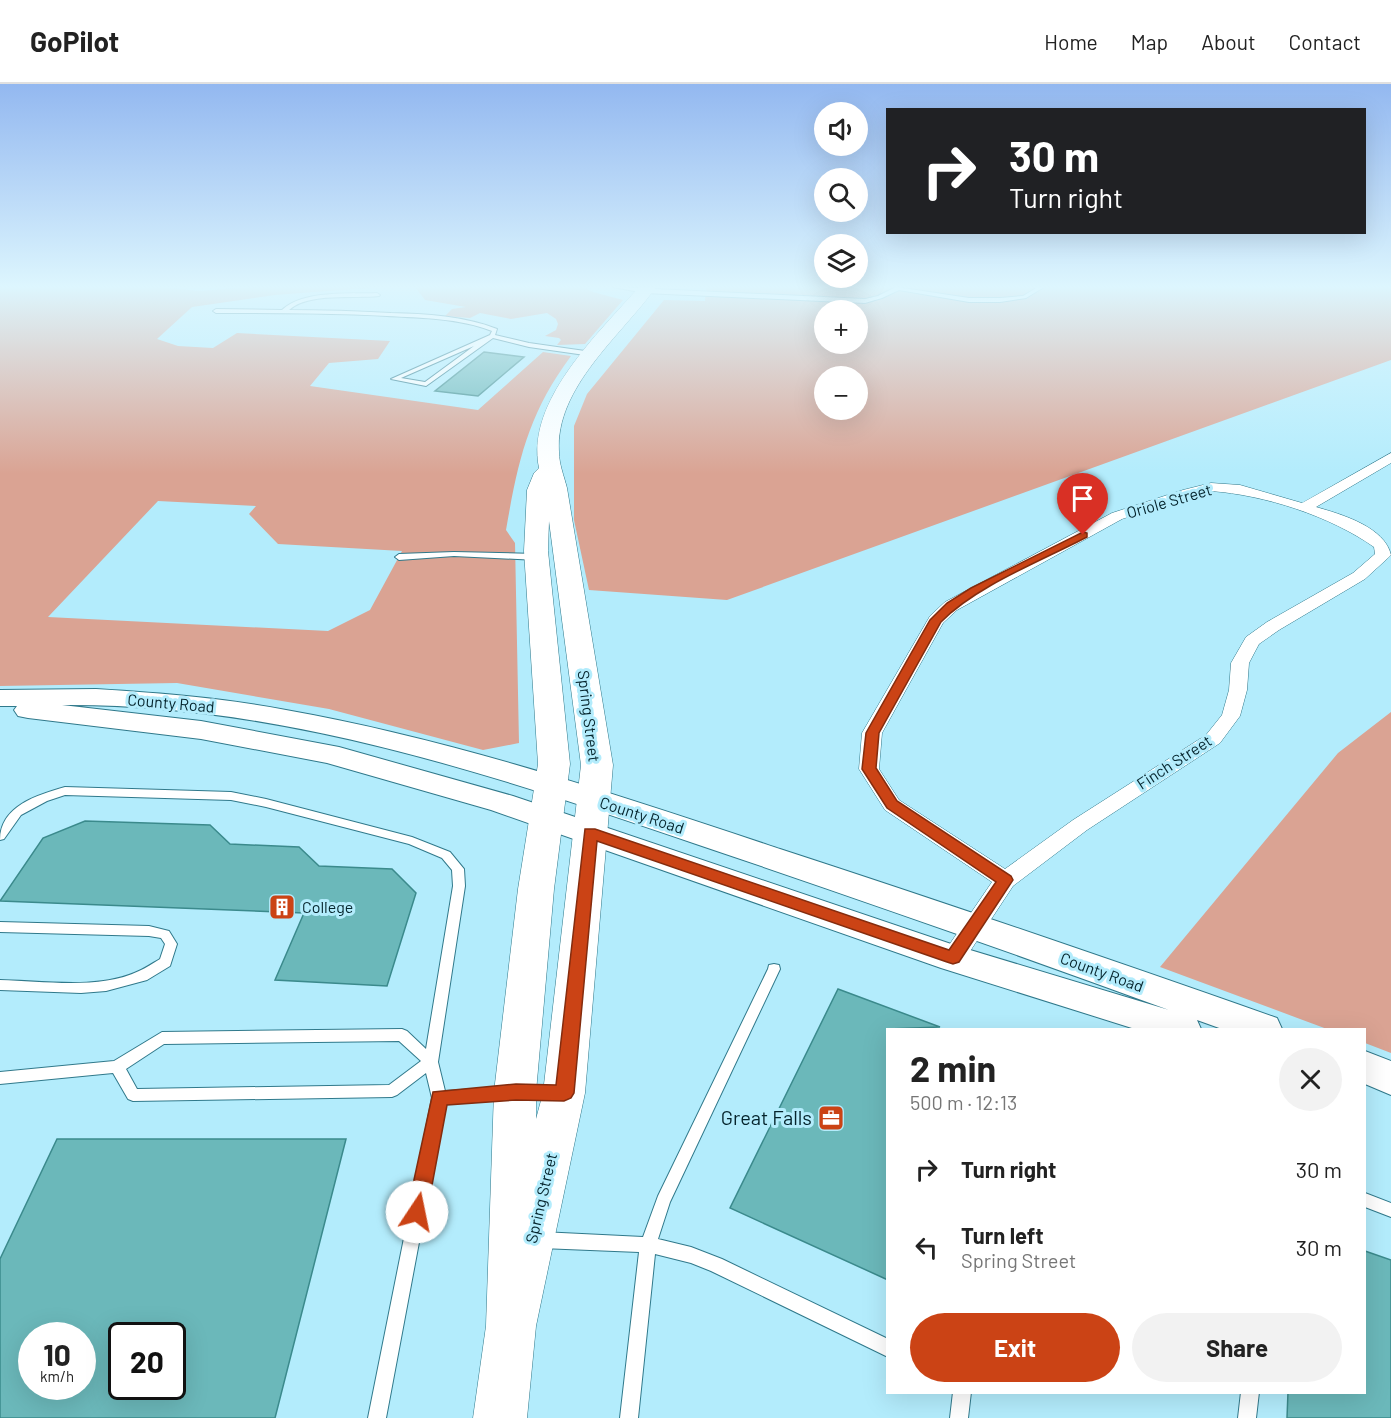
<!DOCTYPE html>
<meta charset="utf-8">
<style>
body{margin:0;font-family:Barlow,sans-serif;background:#f2f2f2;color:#222;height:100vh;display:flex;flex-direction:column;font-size:22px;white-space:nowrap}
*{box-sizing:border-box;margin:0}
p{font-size:20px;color:#767676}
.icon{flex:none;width:33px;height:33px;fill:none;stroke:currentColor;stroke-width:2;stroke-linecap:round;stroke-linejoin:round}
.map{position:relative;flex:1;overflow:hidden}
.side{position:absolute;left:886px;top:944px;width:480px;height:366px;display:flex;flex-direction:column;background:#fff;border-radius:0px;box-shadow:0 6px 24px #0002}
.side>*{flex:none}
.hud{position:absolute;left:886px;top:24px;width:480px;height:126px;border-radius:0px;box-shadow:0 6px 24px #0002;background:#202124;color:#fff;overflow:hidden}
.fabs{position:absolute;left:814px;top:18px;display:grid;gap:12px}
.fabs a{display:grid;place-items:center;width:54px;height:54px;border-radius:50%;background:#fff;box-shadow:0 6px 24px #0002;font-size:30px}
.speed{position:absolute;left:18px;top:1238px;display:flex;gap:12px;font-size:30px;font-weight:700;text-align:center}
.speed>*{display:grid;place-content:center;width:78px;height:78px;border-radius:50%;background:#fff;box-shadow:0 6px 24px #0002;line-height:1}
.speed small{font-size:15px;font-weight:400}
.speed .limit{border:3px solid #111;border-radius:9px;background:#fff;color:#111}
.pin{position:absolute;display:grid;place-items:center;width:51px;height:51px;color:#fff;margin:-62px -26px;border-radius:50% 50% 50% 0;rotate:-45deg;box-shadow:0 0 6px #0007}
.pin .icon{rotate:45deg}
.me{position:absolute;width:66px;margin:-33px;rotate:11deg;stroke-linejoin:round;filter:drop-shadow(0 0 4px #0008)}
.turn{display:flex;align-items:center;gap:21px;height:126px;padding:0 24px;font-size:27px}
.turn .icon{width:78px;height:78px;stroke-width:2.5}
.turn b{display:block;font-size:42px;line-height:51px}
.round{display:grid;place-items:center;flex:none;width:63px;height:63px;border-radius:32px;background:#f2f2f2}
.headline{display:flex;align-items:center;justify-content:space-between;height:102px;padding:0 24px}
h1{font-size:36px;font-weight:700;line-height:45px}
.cta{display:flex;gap:12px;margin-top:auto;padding:12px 24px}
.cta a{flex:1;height:69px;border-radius:36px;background:#cb4315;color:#fff;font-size:24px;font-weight:700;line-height:69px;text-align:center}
.cta a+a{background:#f2f2f2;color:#222}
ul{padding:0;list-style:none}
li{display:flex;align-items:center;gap:18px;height:78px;padding:0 24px}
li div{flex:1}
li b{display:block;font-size:22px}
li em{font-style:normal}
header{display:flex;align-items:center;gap:36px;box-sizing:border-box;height:84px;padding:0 30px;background:#fff;border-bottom:2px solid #e0e0e0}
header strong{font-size:28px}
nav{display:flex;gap:33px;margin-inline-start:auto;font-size:21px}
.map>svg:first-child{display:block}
</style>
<header>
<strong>GoPilot</strong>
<nav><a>Home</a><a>Map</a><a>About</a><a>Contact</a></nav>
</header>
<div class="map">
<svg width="1391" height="1334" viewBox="0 0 1391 1334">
<rect width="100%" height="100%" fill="#b3ecfc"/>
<!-- green -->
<path fill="#daa393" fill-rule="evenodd" d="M0,203H158L200,207L251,203H380L275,211L192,223L157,255L178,262L213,264L237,249L390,257L378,275L329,279L310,302L478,326L543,268L571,272C528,330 518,377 506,446L515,459L519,659L483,666L329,625L177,599L0,602ZM158,417L256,422L249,430L278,460L402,467L370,526L328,547L48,533Z
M415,203H583L593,208L623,216L585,260L557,261L561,256L559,254L545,252L556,246L558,240L556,235L547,229L511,235L480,229L470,234L445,232L452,225L466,223L425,216Z
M706,203H1391V276L727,516L589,506L574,436V342L587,310L664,216L705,217ZM825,226H858V260H825ZM825,292H858V326H825Z
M1391,628V969L1365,959V945H1327L1160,883L1338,669Z"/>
<!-- building -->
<path fill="#6bb8ba" stroke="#3b8a8c" stroke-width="1.5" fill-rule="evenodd" d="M484,268L524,273L478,312L435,307Z
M85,737L210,741L230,760L299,763L319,782L392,785L416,809L387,902L275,896L304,829L0,817L43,754Z
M838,905L940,943L888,945V1196L730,1124Z
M57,1055H346L275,1334H0V1175ZM32,1251H82V1302H32ZM122,1251H172V1302H122Z
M1365,1167L1391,1176V1334H1287L1288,1308H1365Z"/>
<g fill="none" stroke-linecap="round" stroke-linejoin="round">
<defs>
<path id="lane" d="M613,203L865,215L878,212L896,203L969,214H1000L1023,212L1038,203H1044L1026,214L1000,218H969L899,206L882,214L865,219L645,209Z
M377,209L380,211L379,212C353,215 309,208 289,226C323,226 357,227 391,229C427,230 464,232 497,245L495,251L529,259L592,268L595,270L592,272L529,263L493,254L426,302L391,295L490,251L492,247C459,234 422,234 387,232C330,229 273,229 216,229L213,227L216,225L282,226C303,206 349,210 377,209ZM474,262L425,298L401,294Z
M454,468L537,470L541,473L537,476L454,472L399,476L395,473L399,470Z
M65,703L231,708L266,715L412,753L450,768L464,785L465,802L438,978L445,1007L508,1003L513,1005L515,1009L513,1013L508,1015L445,1020L386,1334H368L432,1014L426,989L397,1011L392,1013L133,1017L128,1015L113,989L0,1000V988L114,977L162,948L402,945L407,947L426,965L453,802L452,786L442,774L409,760L266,723L231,716L65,711L47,717L21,731L4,755L0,756C0,722 37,711 65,703ZM399,957L421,977L389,1001L137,1005L126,985L164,960Z
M0,838L149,842L169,847L177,860L170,882L147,896L106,907L81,909L0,906V896C43,897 100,906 139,887C146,884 153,879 160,875L165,860L161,854L149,852L0,848Z
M774,880L779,881L780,885L670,1118L658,1155L691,1163L722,1175L888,1255V1273L711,1187L691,1179L655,1170L638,1334H620L639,1168L541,1164L535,1161L533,1156L535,1151L541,1148L643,1153L658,1112L768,885L769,881Z
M1365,1109L1391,1119V1133L1365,1123Z
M953,1308H971L968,1334H950Z
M1241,1308H1259L1256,1334H1238Z"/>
<path id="street" d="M1391,369V379L1316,423C1341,430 1385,443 1391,471L1388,474L1365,495L1279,546L1259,560L1249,579L1247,606L1240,632L1220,659L1087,746L1013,802L961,881L953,883L945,881L941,874L945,867L992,798L885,726L859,685L862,649L930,532L945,518L1112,429L1183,406L1211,399L1240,401L1302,419ZM1211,407C1265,411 1330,432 1374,463L1375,470L1353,489L1267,538L1246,553L1231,579L1229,606L1222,631L1206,651L1073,736L1005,785L899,716L879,685L882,649L943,539L957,526L1122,435Z"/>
<path id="secondary" d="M96,605C160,609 223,614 286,626C455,656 618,711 780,765C946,819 1112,876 1277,934L1282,945H1222L1197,936L1201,945H1135L941,884L491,726L327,679L201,655L28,634L18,632L14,626L17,622H0V606ZM62,621C281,619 494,691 699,761C856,814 1013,869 1169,926L957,862L513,712L339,663L201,637Z
M1365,967L1391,977V1011L1365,1000Z"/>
<path id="primary" d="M639,203H656C622,251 555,303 559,368C559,380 564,392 567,404L613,681L585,1009L536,1242L527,1334H473L486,1242L494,1008L518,805L538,680L524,467L527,406L534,389L539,384C525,317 600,248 639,203ZM549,437L581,681L543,1009L536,1035V1008L554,805L570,680L548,467Z"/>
</defs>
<!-- lane casing -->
<use href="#lane" stroke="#30798b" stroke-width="2"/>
<!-- street casing -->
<use href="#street" stroke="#30798b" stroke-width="1"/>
<!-- secondary casing -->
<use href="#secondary" stroke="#30798b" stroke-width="2"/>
<!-- primary casing -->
<use href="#primary" stroke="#30798b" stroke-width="1"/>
<!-- lane -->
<use href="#lane" fill="#fff" fill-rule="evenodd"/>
<!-- street -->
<use href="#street" fill="#fff" fill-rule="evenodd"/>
<!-- secondary -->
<use href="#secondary" fill="#fff" fill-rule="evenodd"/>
<!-- primary -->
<use href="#primary" fill="#fff" fill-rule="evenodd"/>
</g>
<!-- sky -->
<linearGradient id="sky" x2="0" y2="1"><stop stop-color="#93b8f0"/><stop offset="0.52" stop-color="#ddf6fe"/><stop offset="1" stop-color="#ddf6fe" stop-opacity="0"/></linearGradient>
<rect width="1391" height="390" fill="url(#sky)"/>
<!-- route -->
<path fill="#cb4315" stroke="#842c0e" stroke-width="1.5" d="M1083,448L1087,449V453C1041,477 976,502 941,538L879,649L876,684L897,717L1011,792L1013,796L959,878L953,880L947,878L597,757L574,1009L571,1014L564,1017L516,1016L447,1021L427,1128L424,1135L417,1138L410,1135L407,1128L433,1008L516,1000L556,1001L585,745H595L949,866L996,798L887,724L862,685L866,649L930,536L947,519L971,504Z"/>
<!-- icons -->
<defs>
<symbol id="building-square" viewBox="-11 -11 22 22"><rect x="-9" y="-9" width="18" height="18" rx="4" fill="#cb4315" stroke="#b3ecfc"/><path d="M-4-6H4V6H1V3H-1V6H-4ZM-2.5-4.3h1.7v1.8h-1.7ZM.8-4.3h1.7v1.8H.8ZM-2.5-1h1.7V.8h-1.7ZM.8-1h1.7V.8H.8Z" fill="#fff"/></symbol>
<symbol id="office-square" viewBox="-11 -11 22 22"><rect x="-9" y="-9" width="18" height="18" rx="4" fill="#cb4315" stroke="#b3ecfc"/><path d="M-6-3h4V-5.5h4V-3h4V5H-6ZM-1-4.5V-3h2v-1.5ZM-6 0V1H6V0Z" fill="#fff"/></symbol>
</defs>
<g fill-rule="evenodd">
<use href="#building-square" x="267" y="808" width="30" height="30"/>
<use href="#office-square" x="816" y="1019" width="30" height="30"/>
</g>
<g text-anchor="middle" stroke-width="6" stroke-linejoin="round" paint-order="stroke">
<!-- street labels -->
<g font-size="16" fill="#05242c" stroke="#b3ecfc">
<text transform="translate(1169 417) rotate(-16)" y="6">Oriole Street</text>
<text transform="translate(171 619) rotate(5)" y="6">County Road</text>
<text transform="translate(589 632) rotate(83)" y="6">Spring Street</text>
<text transform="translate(1174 678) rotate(-33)" y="6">Finch Street</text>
<text transform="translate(642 731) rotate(18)" y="6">County Road</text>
<text transform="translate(1102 888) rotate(20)" y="6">County Road</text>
<text transform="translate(541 1114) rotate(-77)" y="6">Spring Street</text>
</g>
<!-- poi labels -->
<g font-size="16" fill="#05242c" stroke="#b3ecfc" text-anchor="start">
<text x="302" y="829">College</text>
</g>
<!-- near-poi labels -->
<g font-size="20" fill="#05242c" stroke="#b3ecfc" text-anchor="end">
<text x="812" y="1041">Great Falls</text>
</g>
</g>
</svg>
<div class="fabs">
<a><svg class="icon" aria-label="sound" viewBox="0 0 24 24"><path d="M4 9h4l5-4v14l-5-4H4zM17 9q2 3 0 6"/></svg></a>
<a><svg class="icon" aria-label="search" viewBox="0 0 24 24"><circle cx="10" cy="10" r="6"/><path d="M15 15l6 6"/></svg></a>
<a><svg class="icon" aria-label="layers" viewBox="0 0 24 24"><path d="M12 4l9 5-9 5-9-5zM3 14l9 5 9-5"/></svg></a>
<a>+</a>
<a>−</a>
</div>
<div class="speed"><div>10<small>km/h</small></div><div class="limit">20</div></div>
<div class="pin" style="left:1083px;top:451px;background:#d93025"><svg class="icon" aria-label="arrive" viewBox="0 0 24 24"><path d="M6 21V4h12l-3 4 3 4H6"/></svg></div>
<svg class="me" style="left:417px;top:1128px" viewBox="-20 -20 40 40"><circle r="19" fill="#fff"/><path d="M0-13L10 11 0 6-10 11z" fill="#cb4315"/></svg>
<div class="hud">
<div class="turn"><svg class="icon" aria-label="right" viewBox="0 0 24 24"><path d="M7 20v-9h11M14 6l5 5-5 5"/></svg><div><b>30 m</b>Turn right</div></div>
</div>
<section class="side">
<div class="headline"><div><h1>2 min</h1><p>500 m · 12:13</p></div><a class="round"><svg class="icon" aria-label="close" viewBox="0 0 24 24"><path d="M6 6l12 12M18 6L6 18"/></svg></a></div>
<ul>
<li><svg class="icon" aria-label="right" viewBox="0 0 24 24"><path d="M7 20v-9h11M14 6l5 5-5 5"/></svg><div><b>Turn right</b></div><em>30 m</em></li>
<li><svg class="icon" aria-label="left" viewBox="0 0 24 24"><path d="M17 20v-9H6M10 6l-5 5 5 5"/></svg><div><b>Turn left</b><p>Spring Street</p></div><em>30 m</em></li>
</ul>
<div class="cta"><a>Exit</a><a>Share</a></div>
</section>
</div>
